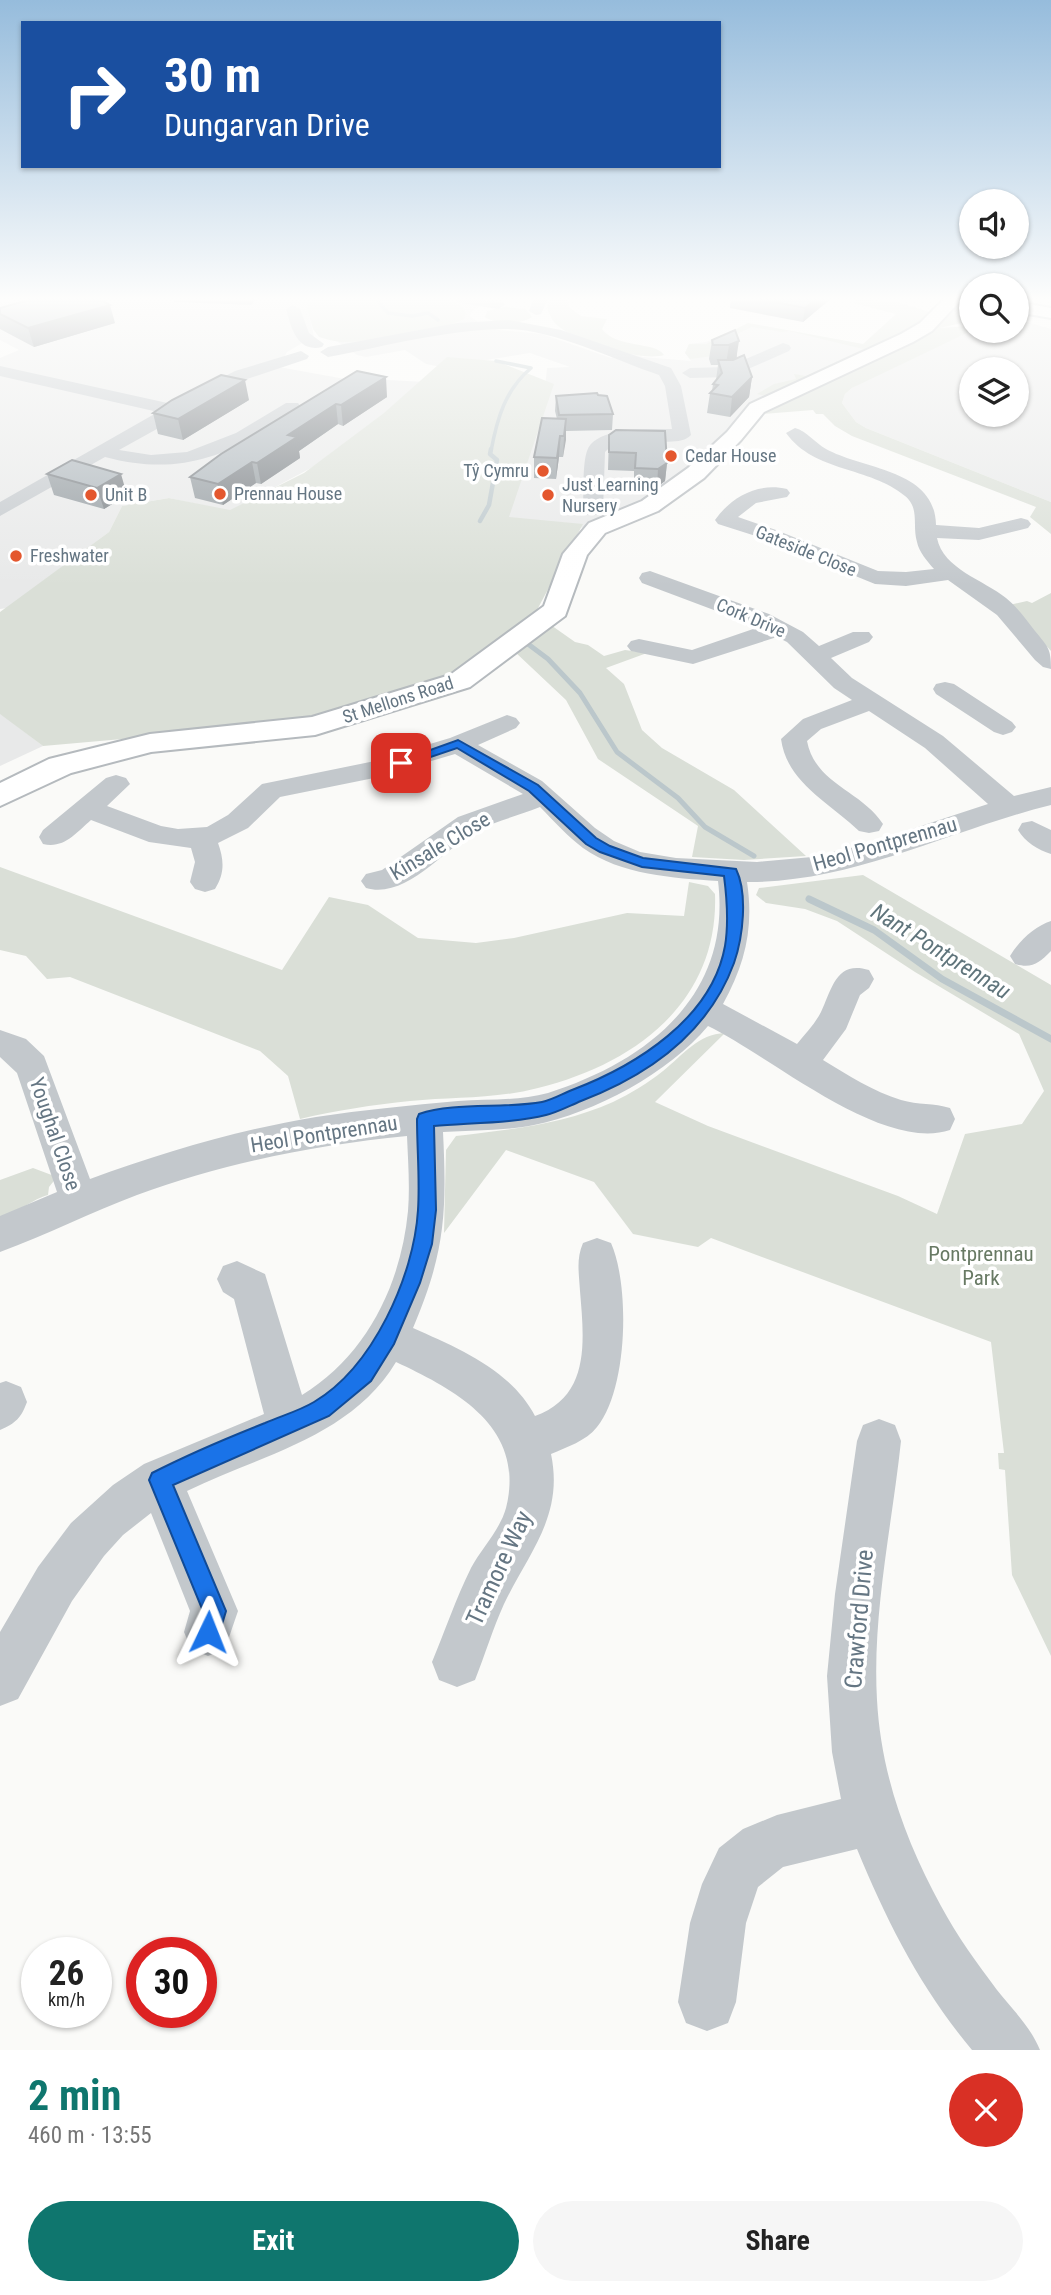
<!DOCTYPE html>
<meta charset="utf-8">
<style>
body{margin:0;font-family:"Roboto Condensed",sans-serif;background:#f6f6f6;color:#222;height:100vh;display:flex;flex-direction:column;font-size:26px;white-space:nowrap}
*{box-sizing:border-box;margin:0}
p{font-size:23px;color:#767676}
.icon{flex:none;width:38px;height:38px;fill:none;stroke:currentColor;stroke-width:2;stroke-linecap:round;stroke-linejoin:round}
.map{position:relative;height:2050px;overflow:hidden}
.sheet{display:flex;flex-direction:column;background:#fff;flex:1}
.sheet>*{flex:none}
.banner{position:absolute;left:21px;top:21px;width:700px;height:147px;border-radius:0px;box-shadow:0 2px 5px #0004;background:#1a4fa0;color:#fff;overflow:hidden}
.controls{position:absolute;left:959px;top:189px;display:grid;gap:14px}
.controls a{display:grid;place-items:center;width:70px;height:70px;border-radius:50%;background:#fff;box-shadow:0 2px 5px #0004;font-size:35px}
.speed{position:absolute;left:21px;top:1937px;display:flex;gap:14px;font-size:35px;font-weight:700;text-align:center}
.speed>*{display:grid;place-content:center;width:91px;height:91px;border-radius:50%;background:#fff;box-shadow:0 2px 5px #0004;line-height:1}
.speed small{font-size:18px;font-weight:400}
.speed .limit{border:10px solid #d22;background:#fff;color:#111}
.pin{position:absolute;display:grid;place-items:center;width:60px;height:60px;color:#fff;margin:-30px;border-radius:14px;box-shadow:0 4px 10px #0006}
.me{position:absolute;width:77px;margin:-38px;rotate:2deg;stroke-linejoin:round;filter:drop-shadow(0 0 5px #0008)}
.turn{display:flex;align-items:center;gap:24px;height:147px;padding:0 28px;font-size:32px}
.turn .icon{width:91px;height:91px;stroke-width:2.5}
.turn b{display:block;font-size:49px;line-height:60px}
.round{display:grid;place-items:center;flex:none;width:74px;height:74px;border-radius:37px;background:#f6f6f6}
.headline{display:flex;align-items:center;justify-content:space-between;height:119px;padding:0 28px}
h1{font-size:42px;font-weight:700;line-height:52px;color:#0f766e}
.cta{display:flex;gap:14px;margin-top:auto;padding:14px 28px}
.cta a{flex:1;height:80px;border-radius:42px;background:#0f766e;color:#fff;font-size:28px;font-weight:700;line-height:80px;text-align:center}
.cta a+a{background:#f6f6f6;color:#222}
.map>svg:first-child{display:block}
</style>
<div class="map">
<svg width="1051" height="2050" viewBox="0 0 1051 2050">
<rect width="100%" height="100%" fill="#fafaf8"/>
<!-- built -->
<path fill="#e8e9e9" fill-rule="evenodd" d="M18,299H311L307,308L314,336L287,352L279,367L356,381L369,379L426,382L343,451L230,511L169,498L122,506L109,532L7,608L0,609V358L19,350L0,340V303Z
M436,299H507L479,307L472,311L470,316L482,325L499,330L542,334L611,358L624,352L643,357L691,361L685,353L689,344L706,342L753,324L877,347L769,396L742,413L694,465L642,505L587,528L494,521L545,388L547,368L570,367L530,353L441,367L426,364L405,350L366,357L357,355L338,342L350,341Z
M1017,319L1051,329V502L866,428L856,422L842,403L845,394L852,388L873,376L971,331H1017ZM971,369H1017V415H971Z
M0,713L43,746L0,766Z"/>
<!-- green -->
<path fill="#dadfd7" d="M311,299H445L462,306L466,312L464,319C444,330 365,343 340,342C333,341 326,339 319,337L313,329L307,308Z
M550,299H568L569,307L581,316L607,319L602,329C617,349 655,341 664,355C641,362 577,342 558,326C552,321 549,314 547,307Z
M857,299L898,302L932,313L918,327L773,398L757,394L774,384L796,379L794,374L806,376L863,349L789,331L782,332L752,327L713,345L710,349L717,352L713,356L690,359L685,353L689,344H706L748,323L863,344L896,314L853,303Z
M962,301L971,302V321L939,328L971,326V331L852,388L845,394L842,403L856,422L866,428L1051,502V534L1030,517L1036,507L852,436L835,426L823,414H816L813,410L763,414L746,425L757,410Z
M505,307L526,309L532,317C519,325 498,325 485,317L487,311Z
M447,357L496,361L554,384L509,517L583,524L530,623L456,676L314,722L43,746L0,714V612L109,532L122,506L169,498L230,510L304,473L384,413Z
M1051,593V651L1009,605L1027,601L1032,603Z
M548,623L575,642L588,645L604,656L625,650L647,653L606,668L624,684L642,730L662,748L734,790L806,856L744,860L692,857L698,826L598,759L566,700L514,651Z
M0,867L282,970L329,897L368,905L418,938L476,943L514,938L627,913L684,916L689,882L708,886L715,894C719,1002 635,1064 538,1088C496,1099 453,1097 410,1101C373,1105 337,1110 300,1119L288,1076L260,1051L70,977L47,979L26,956L0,950Z
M863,875L1051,985V1656L1012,1575L1005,1470L999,1469L998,1453H1004L991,1342L711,1238L698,1247L633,1234L594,1182L506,1150L444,1233L446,1150L456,1136C509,1130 564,1124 613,1102C630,1094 648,1083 663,1071C683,1055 698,1034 725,1033L655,1102L708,1126L898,1196L937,1214L965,1134L1022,1124L1044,1091L1019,1034L915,972L837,921L805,909L766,903L756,895L759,888Z
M33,1168L57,1177L49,1187L48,1195C35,1198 14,1214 0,1221V1180Z"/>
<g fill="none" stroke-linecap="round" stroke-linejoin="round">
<!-- stream-far3 -->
<path stroke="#bbc7cb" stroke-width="3.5" d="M376,299L388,313L412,316L428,313L438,320
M491,451C497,419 505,390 531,368L496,361"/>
<!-- stream-far2 -->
<path stroke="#bbc7cb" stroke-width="4.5" d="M480,521L489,505L497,460L490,454L491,449"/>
<!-- stream-far1 -->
<path stroke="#bbc7cb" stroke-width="5" d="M528,644L548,659L580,693L617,752L678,798L705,827L754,856"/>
<!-- stream -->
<path stroke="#bbc7cb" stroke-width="7" d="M809,899L874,930L942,979L1051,1039"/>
<defs>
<path id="major" d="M944,299H962L932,331L913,342L764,412L741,440L704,478L658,511L605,533L587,555L565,616L470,687L315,735L151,752L71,773L0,806V783L49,759L150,734L312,717L450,675L544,606L563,554L589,523L642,501L688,468L727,432L750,404L901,334L920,323Z
M1017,302L1051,308V318L1017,312Z"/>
</defs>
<!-- major casing -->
<use href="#major" stroke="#b5babe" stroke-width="4"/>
<!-- minor -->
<path fill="#c3c8cc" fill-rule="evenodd" d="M453,299L503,302L505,305L498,309L460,303Z
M533,299H548L541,314L536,315L529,311Z
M293,305L300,309L309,333L324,344L322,347C297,353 291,327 286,309Z
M509,320L561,330L671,368L681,386L691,435C676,452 627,428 605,452L603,511L600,515H586L583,511C584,495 582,466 587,451C595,426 651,429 672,429L665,386L659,375C615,360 550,328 504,329C445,330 386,346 328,357L320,352L328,347L457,323Z
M783,343L789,345L791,348L789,351L730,377L690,378L682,373L690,368L727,367Z
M301,351L309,356L307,359L247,379L119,450L151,455L187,452L236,433L286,403H298L301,407L298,411C233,453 184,478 105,457L0,516V502L158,412L0,376V366L172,404L235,371Z
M795,428C807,431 815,443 826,449C864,470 935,469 936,525L979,528L1021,518L1028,520L1031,524L1028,528L979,540L937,538C943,569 984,580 1006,598C1017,607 1026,619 1035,631C1048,647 1051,648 1051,669L1043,667L1035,660L997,615L948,580L906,586L875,584L762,538L718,524L715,520C731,497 758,482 787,489L790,493L787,497L756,503L738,517L776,530L878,571L906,572L934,569C927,561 919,552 917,542C912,525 920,508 905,496C869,466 815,473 786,433Z
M650,571L769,614L803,632L819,646L853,632H869L873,637L869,642L831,658L852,678L943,736L1014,796L1051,787V805C950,830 853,883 747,882C754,928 745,964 723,1004L797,1044C805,1034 815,1024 821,1012C832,989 836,960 869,970L874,979L869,988L860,995L846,1029L823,1060C848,1075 874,1092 901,1100C918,1105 934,1103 950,1108L955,1119L950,1130C882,1153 769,1055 708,1026C669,1073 594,1113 534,1125C504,1131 473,1130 443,1132C447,1212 445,1253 413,1328C458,1348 511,1370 535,1416C591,1396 584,1340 580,1291C579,1273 576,1259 583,1243L597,1238L611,1243C630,1286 628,1389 597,1427C586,1441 567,1447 551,1454C564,1516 529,1552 504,1604C493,1628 485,1655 475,1680L457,1687L439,1680L432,1662C445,1631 456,1598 471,1568C481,1549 500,1530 506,1508C526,1428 458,1391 396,1362C351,1437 261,1455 187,1491L238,1611L225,1649L208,1656L191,1649L184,1632L190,1611L151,1513L123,1535L104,1556L72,1601L18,1699L0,1706V1632L38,1567L71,1523L113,1485L144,1464L264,1414L234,1299L223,1292L217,1279L223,1266L237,1261L265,1274L302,1395C366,1356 401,1285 408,1211C410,1186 408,1161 407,1136C315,1145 225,1163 137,1195C91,1212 47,1235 0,1252V1216L57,1192L17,1073L0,1057V1030L26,1039L44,1056L90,1179C164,1152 238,1130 316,1117C363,1110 411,1105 458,1101C488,1099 519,1101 548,1093C648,1061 732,995 718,881C673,878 621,875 583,848C567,836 554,821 540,807C520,815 497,821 478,830C445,848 406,900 366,888L361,881L366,874L382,870L458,817L523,794L455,754L374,778L280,797L248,828L218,843C224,860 225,873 215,889L205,892L195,889L190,882L195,862L191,848L149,842L91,820C76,833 64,849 43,844L39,837L43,830L106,778L116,775L126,778L130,784L107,806L161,826L178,829L207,827L228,815L262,784L370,762L450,738L507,715L516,718L520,723L516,728L478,745L542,781L595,828L614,841L640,852L676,858L757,862L812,857L863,845L988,804L925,748L869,711L821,729L807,741C815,784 862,791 883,824L879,831L869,833L859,831C829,802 787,783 781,739L803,719L852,700L834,688L787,642L777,637L693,664L631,651L627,646L631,641L639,639L692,650L759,627L642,583L639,578L642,573Z
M945,682L954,684L1012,722L1016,727L1012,732L1003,735L994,732L936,694L933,689L936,684Z
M1032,821L1051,830V854C1038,850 1025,842 1018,830L1022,823Z
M1051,921V951C1039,963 1032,969 1015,964L1010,956C1019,941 1035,926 1051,921Z
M6,1381L21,1387L27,1402C21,1418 16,1423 0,1430V1383Z
M879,1419L895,1425L901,1441C892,1526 872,1614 877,1700C881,1774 906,1842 941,1906C957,1936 977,1963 997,1990C1013,2010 1030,2026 1040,2050H972C921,1989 887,1922 857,1849L783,1867L758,1887L746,1923L736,2002L728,2023L707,2031L686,2023L678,2002L690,1923L702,1884L719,1848L743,1829L777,1815L841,1799L832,1752L827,1676L835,1594L857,1441L863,1425Z"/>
<!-- major -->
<use href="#major" fill="#fff" fill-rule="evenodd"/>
</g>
<!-- wall -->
<path fill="#929a9f" d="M174,299H256L251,305L174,302Z
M731,299H829L828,301L803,322L730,308Z
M0,308L115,323L34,347L0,329Z
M735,330L737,358L752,377L749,397L730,417L707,413L710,393L712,391L713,384L716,380L718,365H711L709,359L712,340Z
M357,371L387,397L343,426L338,424L299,451L300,458L261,484L256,483L223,505L195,498L190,477Z
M598,395L613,414L612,430L566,431L563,457H559L556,479L534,478V457L557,419L555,411L556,396Z
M249,400L183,440L158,434L153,413Z
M609,435L667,463L665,481L657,487L634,486V471L608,470Z
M47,474L127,495L104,509L54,495Z"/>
<!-- shaded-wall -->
<path fill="#777d82" d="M250,299H256L251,305Z
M816,299H829L828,301L803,322L805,308Z
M110,305L115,323L34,347L28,328Z
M739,341L736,360L726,364L729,345Z
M386,377L387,397L343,426L341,405Z
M752,377L749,397L730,417L732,397Z
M245,380L249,400L183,440L178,419Z
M336,404L338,424L299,451L300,458L261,484L257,463L288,435Z
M566,419V440L563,457L564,436Z
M560,436L559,457L556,479L557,458Z
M252,462L256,483L223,505L218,484Z
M667,463L665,481L657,487L658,469Z
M121,474L127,495L104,509L97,488Z"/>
<!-- building -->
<path fill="#aab3b9" stroke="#777d82" stroke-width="2" d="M32,299H99L110,305L28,328L0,314V308Z
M760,299H816L805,308Z
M735,330L739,341L729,345H713L712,340Z
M744,355L752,377L732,397L710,393L718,385L713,384L722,373L718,360H733Z
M357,371L386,377L341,405L336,404L288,435L297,437L257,463L252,462L218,484L190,477L221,454Z
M221,375L245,380L178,419L153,413L172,400Z
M597,393L598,395L607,396L613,414L559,415L556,396Z
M542,418L566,419L564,436H560L557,458L534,457Z
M616,430L665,431L667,463L658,469L635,468L636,453L609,452V435Z
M72,460L121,474L97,488L47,474Z"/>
<!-- sky -->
<linearGradient id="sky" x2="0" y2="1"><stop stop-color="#96bcdc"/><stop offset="0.51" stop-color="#fdfdfc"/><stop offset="1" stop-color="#fdfdfc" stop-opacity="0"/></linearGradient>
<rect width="1051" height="586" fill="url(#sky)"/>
<!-- route -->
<path fill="#1a73e8" stroke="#114b97" stroke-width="2" d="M458,740L538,785L596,838L610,846L643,858L736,869C748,894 743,937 734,963C708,1034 649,1075 581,1101C569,1106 558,1112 546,1115C516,1123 466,1123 434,1126L436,1210L432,1244L420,1283L394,1344L371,1381L329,1416L173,1485L226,1611L217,1641L208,1644L200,1641L197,1632L203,1611L149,1480L152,1473C189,1454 227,1438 265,1423C281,1416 299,1411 314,1402C373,1367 414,1276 418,1210C420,1180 417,1149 417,1119L419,1114C454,1102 504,1109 542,1102C552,1100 562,1094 572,1090C635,1066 712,1019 725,946C729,922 727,899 724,876L642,867L600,852L586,844L529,791L457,748L401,767L394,763Z"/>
<!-- markers -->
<g fill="#e4572e" stroke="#fff" stroke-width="2.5">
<circle cx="671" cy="456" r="7"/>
<circle cx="543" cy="471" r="7"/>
<circle cx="220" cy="494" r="7"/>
<circle cx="91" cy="495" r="7"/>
<circle cx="548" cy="495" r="7"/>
<circle cx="16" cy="556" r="7"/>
</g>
<g text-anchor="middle" stroke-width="7" stroke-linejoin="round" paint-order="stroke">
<!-- far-poi labels -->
<g font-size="18" fill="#657683" stroke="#fff" text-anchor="start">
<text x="685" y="462">Cedar House</text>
<text x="529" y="477" text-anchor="end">Tŷ Cymru</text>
<text x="562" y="491">Just Learning<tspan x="562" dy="21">Nursery</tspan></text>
<text x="234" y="500">Prennau House</text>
<text x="105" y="501">Unit B</text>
<text x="30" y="562">Freshwater</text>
</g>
<!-- far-street labels -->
<g font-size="18" fill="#657683" stroke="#fff">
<text transform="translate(806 551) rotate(22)" y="6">Gateside Close</text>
<text transform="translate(751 618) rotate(23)" y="6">Cork Drive</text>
<text transform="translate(398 700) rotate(-18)" y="6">St Mellons Road</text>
</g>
<!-- street labels -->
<g font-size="21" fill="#657683" stroke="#fff">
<text transform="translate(885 844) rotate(-16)" y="7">Heol Pontprennau</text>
<text transform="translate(440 846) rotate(-31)" y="7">Kinsale Close</text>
<text transform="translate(55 1134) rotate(71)" y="7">Youghal Close</text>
<text transform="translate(324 1134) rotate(-9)" y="7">Heol Pontprennau</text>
</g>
<!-- park labels -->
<g font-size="21" fill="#687a64" stroke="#fff">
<text x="981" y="1261">Pontprennau<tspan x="981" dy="24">Park</tspan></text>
</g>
<!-- water labels -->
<g font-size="23" font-style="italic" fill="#60757c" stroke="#fff">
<text transform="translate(941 951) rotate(32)" y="8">Nant Pontprennau</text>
</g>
<!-- near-street labels -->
<g font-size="24" fill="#657683" stroke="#fff">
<text transform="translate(499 1568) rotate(-65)" y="8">Tramore Way</text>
<text transform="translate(859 1619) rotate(-85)" y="8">Crawford Drive</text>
</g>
</g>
</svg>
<div class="controls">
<a><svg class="icon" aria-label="sound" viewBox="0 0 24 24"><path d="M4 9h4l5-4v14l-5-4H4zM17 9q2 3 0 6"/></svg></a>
<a><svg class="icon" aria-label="search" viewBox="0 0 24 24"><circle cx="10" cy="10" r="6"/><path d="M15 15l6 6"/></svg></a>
<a><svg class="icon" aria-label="layers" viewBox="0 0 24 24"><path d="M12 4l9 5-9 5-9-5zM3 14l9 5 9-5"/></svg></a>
</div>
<div class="speed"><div>26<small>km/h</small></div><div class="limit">30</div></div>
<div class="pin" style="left:401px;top:763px;background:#d93025"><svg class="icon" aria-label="arrive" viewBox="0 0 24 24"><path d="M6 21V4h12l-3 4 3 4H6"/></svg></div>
<svg class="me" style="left:208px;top:1632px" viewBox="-20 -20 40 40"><path d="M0-17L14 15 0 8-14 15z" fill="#1a73e8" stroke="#fff" stroke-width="4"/></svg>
<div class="banner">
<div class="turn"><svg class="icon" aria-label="right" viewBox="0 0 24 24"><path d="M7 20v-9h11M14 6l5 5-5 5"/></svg><div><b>30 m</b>Dungarvan Drive</div></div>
</div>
</div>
<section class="sheet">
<div class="headline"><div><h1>2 min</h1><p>460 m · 13:55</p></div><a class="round" style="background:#d93025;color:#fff"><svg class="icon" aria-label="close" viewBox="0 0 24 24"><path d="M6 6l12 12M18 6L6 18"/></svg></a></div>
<div class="cta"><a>Exit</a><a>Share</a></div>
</section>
